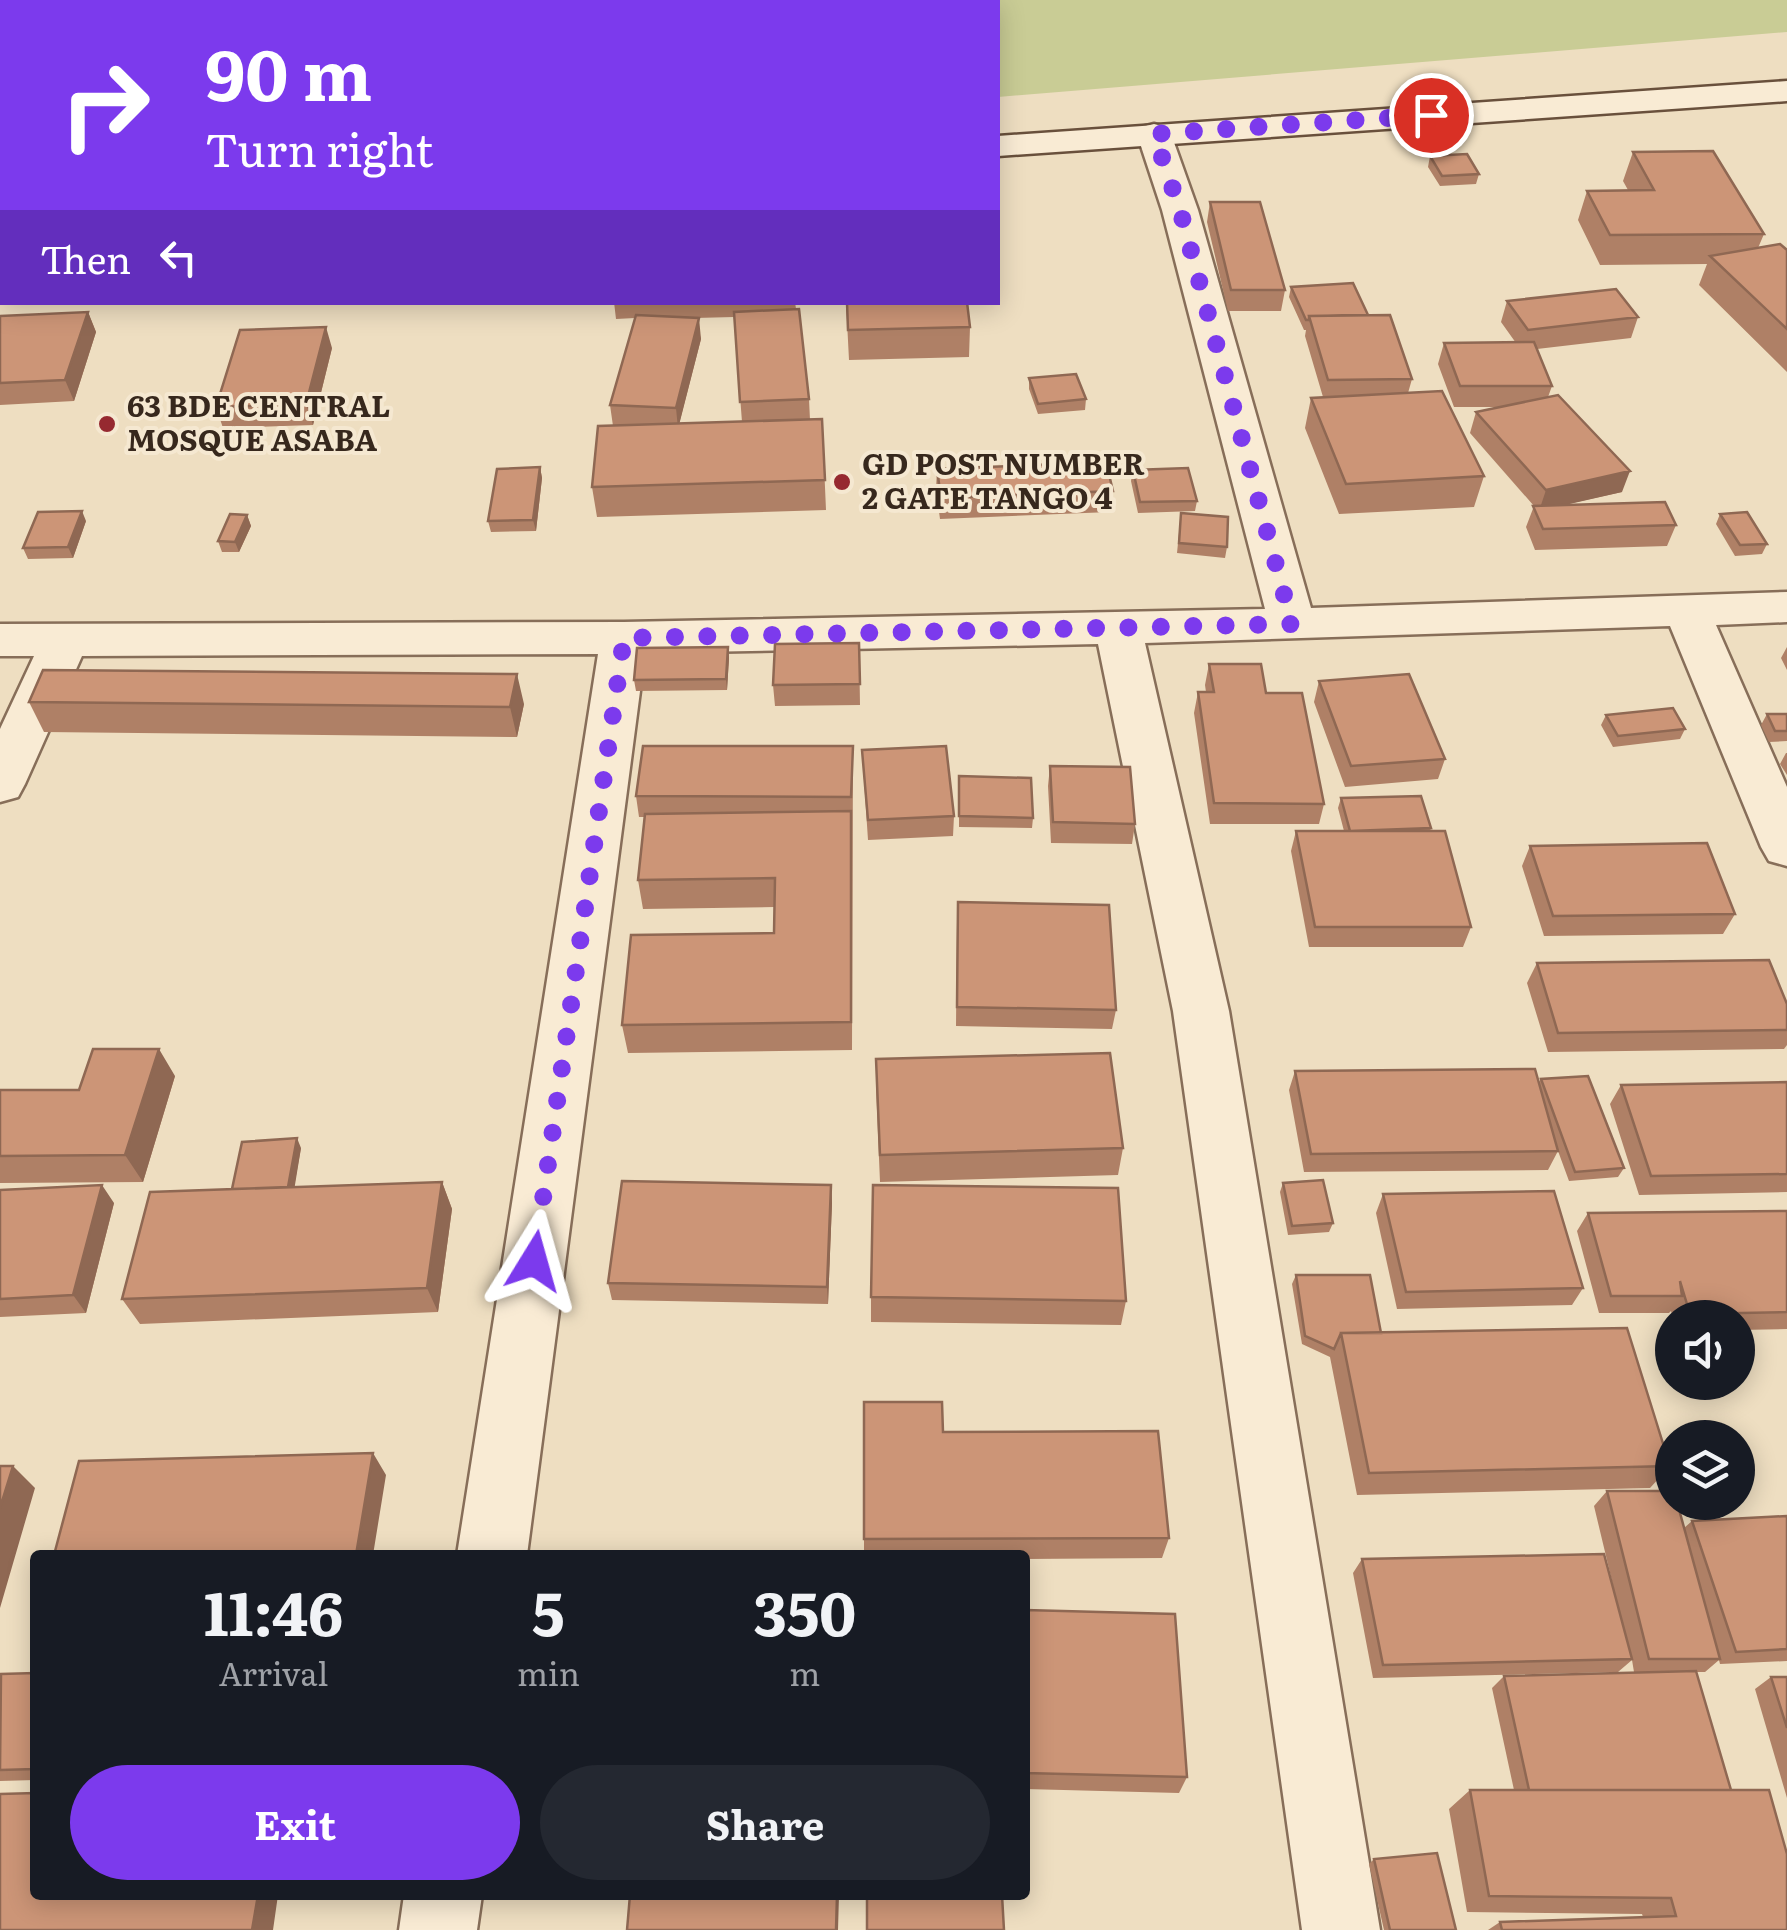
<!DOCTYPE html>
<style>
body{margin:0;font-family:Literata,serif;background:#242831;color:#f1f3f6;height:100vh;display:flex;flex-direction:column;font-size:38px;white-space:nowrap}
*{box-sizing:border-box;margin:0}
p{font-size:32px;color:#9ea1a6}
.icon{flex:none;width:55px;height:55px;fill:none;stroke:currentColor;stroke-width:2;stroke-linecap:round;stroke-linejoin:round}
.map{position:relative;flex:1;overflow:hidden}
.side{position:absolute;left:30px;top:1550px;width:1000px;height:350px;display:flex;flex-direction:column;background:#171b24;border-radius:10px;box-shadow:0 5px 25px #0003}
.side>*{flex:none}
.banner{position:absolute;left:0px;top:0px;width:1000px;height:305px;box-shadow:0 5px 25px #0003;background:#7c3aed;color:#fff;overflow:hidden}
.tools{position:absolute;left:1655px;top:1300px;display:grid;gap:20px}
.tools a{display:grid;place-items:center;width:100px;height:100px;border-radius:50%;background:#171b24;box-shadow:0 5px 25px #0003;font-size:50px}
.pin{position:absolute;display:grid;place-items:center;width:85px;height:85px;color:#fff;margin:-42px;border:5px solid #fff;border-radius:50%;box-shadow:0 2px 10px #0007}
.me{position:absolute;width:110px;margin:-55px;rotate:8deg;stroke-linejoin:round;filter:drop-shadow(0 0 8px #0008)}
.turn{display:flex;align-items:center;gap:35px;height:210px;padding:0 40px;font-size:45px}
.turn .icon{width:130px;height:130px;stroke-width:2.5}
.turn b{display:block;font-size:70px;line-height:85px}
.then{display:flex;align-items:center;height:95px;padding:0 40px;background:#0003;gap:20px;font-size:38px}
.eta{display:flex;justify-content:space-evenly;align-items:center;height:170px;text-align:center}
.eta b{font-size:60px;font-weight:700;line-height:70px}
.primary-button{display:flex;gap:20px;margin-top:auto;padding:20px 40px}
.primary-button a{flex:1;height:115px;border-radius:60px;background:#7c3aed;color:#fff;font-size:40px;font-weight:700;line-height:115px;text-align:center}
.primary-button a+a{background:#242831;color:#f1f3f6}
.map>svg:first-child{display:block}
</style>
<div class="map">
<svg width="1787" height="1930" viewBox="0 0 1787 1930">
<rect width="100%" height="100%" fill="#eedec1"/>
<!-- green -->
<path fill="#c9cc95" d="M0,0H1787V32L998,97V2H2V170Z"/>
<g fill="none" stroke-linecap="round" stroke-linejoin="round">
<defs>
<path id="street" d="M1154,124L1166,127L1171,134L1198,210L1311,608L1787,592V622L1716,625L1787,787V866L1769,861L1761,847L1670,626L1145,643L1229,1011L1380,1930H1302L1173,1011L1098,644L645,653L527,1555H457L598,654L82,656L25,784L18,797L0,802V729L34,656H0V624L624,622L1265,609L1162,210L1137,134L1142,127Z
M404,1895H482L477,1930H399Z"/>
<path id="secondary" d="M1787,81V101L998,156V136Z
M0,218H2V240H0Z"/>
</defs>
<!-- street casing -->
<use href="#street" stroke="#876e59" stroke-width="5"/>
<!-- secondary casing -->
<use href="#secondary" stroke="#69503c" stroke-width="5"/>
<!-- street -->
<use href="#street" fill="#f9ebd4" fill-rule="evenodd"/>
<!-- secondary -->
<use href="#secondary" fill="#f9ebd4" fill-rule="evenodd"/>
</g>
<!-- wall -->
<path fill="#af8066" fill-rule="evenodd" d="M1633,152L1764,234L1758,248L1787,250V372L1699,285L1707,264L1600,265L1578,220L1587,191L1628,190L1623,181Z
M1430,156L1479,174L1476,184L1440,186L1428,167Z
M1210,202L1285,290L1281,311H1228L1207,222Z
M1291,287L1368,315L1412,379L1408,393L1484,476L1474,507L1339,514L1305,428L1311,398L1323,397L1305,336L1306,330H1304L1289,297Z
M1507,301L1638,317L1631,338L1537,349L1552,386L1548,397L1622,492L1563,505L1676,525L1667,546L1535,550L1526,527L1534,506L1470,433L1476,412L1502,407H1454L1438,364L1444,343H1516L1501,322Z
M614,302H795L809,399L810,420L822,419L826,510L597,517L592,487L613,426L610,405L635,318L616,319ZM734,317L742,422L679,424L701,339L695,318Z
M846,302H967L970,327L969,357L849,360Z
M88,312L96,332L74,401L0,405V316Z
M332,348L313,425L223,428L216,407Z
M1029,378L1086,399L1085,410L1038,414L1029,389Z
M540,467L542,478L536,531L491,532L488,521Z
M937,469L1113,491L1110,512L940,519L936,490Z
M1133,470L1197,501L1195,511L1138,513L1131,481Z
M1181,513L1227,547L1225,558L1177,553Z
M1720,514L1767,544L1762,554L1735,556L1716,524Z
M247,515L251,526L239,552H222L218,541Z
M86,521L73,558L28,559L23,548Z
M859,643L860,705L775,706L773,685Z
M728,647L729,658L727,690L636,691L634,680Z
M1787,647V670L1781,658Z
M1209,664L1266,693L1324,804L1319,824H1210L1194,713L1198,692H1206L1205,685Z
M1319,681L1445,759L1438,779L1345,787L1314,702Z
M29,702L524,704L517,737L44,732Z
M1767,714H1787V741L1769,742L1761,725Z
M1606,715L1685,729L1680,739L1613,747L1601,725Z
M853,746L852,1050L628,1053L622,1025L774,933V907L643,909L638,880L644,817H639L636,796Z
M862,750L954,816L953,836L868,840Z
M1786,753H1787V775L1780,764Z
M1050,766L1135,824L1132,844L1051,843L1048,786Z
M959,776L1033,818L1032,828L959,827Z
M1341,798L1431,828L1430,831L1471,927L1463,947H1309L1291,851L1296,831H1344L1338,808Z
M1530,846L1735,914L1723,934L1544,936L1522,866Z
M957,922L1116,1010L1112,1029L956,1026Z
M1537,963L1787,1004V1045L1784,1049L1548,1052L1527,983Z
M1295,1071L1539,1082L1541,1079L1624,1168L1618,1177L1569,1181L1558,1151L1548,1170L1304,1172L1289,1090Z
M175,1076L143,1182L0,1183V1090H79Z
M1787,1082V1192L1639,1195L1610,1104L1621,1085Z
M876,1087L1123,1148L1118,1175L880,1182Z
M301,1148L294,1187L442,1182L452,1209L438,1312L140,1324L122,1299L232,1189Z
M1283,1183L1333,1223L1329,1232L1288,1235L1280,1192Z
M831,1185L832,1203L828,1304L612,1300L608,1283Z
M0,1190L114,1203L86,1313L0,1317Z
M1383,1194L1583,1288L1572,1305L1397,1309L1376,1213Z
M1787,1211V1329L1738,1330V1318H1673L1671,1311L1669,1313H1599L1577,1231L1588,1213Z
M1296,1275L1381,1333L1670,1466L1650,1488L1357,1495L1330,1357L1302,1344L1292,1284Z
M871,1297L1126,1301L1121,1325L871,1322Z
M943,1432L1169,1538L1162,1558L1025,1559V1555H864V1539Z
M1607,1491L1684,1528L1692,1521L1787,1516V1661L1720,1664L1719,1660L1705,1672H1696L1731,1790L1787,1930H1488L1500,1922L1643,1917L1642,1914L1467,1912L1449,1809L1470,1790H1514L1492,1688L1504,1676L1670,1672H1634L1632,1660L1618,1672L1373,1678L1353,1573L1362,1559L1623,1627L1594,1506Z
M1025,1610L1187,1777L1179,1793L1025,1789Z
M35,1673V1780L0,1781V1677Z
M1771,1677H1787V1798L1755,1689Z
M1374,1859L1456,1930H1384L1369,1864Z"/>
<!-- shaded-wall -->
<path fill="#8f6853" d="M88,312L96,332L74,401L65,380Z
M699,318L701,339L678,429L676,408Z
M326,327L332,348L313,425L306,404Z
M540,467L542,478L536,531L533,520Z
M1630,471L1622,492L1539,511L1546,490Z
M82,511L86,521L73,558L68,547Z
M247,515L251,526L239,552L235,542Z
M728,647L729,658L727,690L726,679Z
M517,674L524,704L517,737L510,707Z
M159,1049L175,1076L143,1182L125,1155Z
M297,1138L301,1148L293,1197L288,1188Z
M442,1182L452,1209L438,1312L427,1288Z
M102,1185L114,1203L86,1313L73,1295Z
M831,1185L832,1203L828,1304L827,1287Z
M373,1453L386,1475L373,1555H356Z
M13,1466L35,1488L0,1608V1508Z
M258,1895H278L273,1930H252Z
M837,1895H839L838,1930H836Z"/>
<!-- building -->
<path fill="#cc9577" stroke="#8f6853" stroke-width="2.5" d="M1713,151L1764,234L1610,235L1587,191L1654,190L1633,152Z
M1467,154L1479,174L1442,176L1430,156Z
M1210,202H1260L1285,290H1231Z
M1780,244L1787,250V329L1710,256Z
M1353,283L1368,315L1309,316V320H1306L1291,287Z
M1616,289L1638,317L1528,330L1507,301Z
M847,302H967L970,327L848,330Z
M799,309L809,399L740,402L734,312Z
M88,312L65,380L0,383V316Z
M636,315L699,318L676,408L610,405Z
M1390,315L1412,379L1328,380L1309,316Z
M326,327L306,404L216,407L240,330Z
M1534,342L1552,386H1460L1444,343Z
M1076,374L1086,399L1038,404L1029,378Z
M1442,391L1484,476L1346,484L1311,398Z
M1558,395L1630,471L1546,490L1476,412Z
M822,419L825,480L592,487L598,426Z
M1106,462L1113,491L941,498L937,469Z
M540,467L533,520L488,521L497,469Z
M1188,468L1197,501L1140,502L1133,470Z
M1665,502L1676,525L1543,529L1533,506Z
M82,511L68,547L23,548L38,512Z
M1747,512L1767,544L1740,545L1720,514Z
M1181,513L1228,517L1227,547L1179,543Z
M230,514L247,515L235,542L218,541Z
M859,643L860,684L773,685L775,644Z
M728,647L726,679L634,680L637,648Z
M1209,664H1261L1266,693H1302L1324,804L1214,803L1198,692H1214Z
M43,670L517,674L510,707L29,702Z
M1409,674L1445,759L1351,766L1319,681Z
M1673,708L1685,729L1618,736L1606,715Z
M1767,714H1787V731H1775Z
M643,746H853L851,797L636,796Z
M946,746L954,816L868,820L862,750Z
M1050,766L1130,767L1135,824L1053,822Z
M959,776L1031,778L1033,818L959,816Z
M1421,796L1431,828L1350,831L1341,798Z
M851,811V1022L622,1025L631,935L774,933L775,878L638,880L645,814Z
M1296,831H1445L1471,927H1315Z
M1707,843L1735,914L1553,916L1530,846Z
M958,902L1109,905L1116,1010L957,1007Z
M1769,960L1787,1004V1030L1558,1033L1537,963Z
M93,1049H159L125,1155L0,1156V1090H79Z
M1110,1053L1123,1148L880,1155L876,1059Z
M1535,1069L1558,1151L1311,1154L1295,1071Z
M1588,1076L1624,1168L1575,1172L1541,1079Z
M1787,1082V1174L1651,1176L1621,1085Z
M297,1138L288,1187L232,1189L242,1142Z
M1323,1180L1333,1223L1292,1226L1283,1183Z
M622,1181L831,1185L827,1287L608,1283Z
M442,1182L427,1288L122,1299L150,1192Z
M102,1185L73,1295L0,1299V1190Z
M873,1185L1118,1188L1126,1301L871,1297Z
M1554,1191L1583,1288L1406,1292L1383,1194Z
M1787,1211V1312L1690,1314L1680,1281L1682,1296H1611L1588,1213Z
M1296,1275H1370L1381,1333H1341L1334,1349L1305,1336Z
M1627,1328L1670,1466L1369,1473L1341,1333Z
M864,1402H942L943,1432L1158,1431L1169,1538L864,1539Z
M373,1453L356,1555H54L79,1461Z
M0,1466H13L0,1508Z
M1607,1491H1672V1502H1677L1720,1659H1649Z
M1787,1516V1649L1736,1652L1692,1521Z
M1604,1554L1632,1659L1383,1665L1362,1559Z
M1025,1610L1175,1614L1187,1777L1025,1773Z
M1696,1671L1731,1790H1529L1504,1676Z
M35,1673V1769L0,1770L1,1674Z
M1771,1677H1787V1728Z
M1470,1790H1769L1787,1854V1930H1502L1500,1922L1676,1916L1671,1898L1489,1896Z
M35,1793V1895H258L252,1930H0V1794Z
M1437,1853L1456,1930H1390L1374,1859Z
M630,1895H837L836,1930H627Z
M867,1895H1002L1004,1930H867Z"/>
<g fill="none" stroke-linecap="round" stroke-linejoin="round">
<!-- route -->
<path stroke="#7c3aed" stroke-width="18" stroke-dasharray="0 32.4" d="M534,1261L624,638L1292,624L1180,210L1154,134L1431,115"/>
</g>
<!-- markers -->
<g fill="#962930" stroke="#f5e8d1" stroke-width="4">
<circle cx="107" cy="424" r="10"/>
<circle cx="842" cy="482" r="10"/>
</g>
<g text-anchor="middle" stroke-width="8" stroke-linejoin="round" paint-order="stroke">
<!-- far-poi labels -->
<g font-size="30" font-weight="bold" fill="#37281d" stroke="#f5e8d1" text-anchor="start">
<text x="127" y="417">63 BDE CENTRAL<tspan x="127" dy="34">MOSQUE ASABA</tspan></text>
<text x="862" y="475">GD POST NUMBER<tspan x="862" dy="34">2 GATE TANGO 4</tspan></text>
</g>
</g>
</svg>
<div class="tools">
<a><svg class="icon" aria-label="sound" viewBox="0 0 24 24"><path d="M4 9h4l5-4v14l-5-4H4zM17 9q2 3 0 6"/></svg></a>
<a><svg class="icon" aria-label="layers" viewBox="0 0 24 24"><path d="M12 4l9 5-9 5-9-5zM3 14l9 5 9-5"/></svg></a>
</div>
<div class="pin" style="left:1431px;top:115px;background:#d93025"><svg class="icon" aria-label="arrive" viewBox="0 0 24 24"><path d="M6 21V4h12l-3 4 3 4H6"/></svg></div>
<svg class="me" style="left:534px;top:1261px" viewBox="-20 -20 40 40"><path d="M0-17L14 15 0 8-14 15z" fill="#7c3aed" stroke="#fff" stroke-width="4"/></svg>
<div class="banner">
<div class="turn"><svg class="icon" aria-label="right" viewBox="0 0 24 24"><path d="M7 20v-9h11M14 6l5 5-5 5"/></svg><div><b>90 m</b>Turn right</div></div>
<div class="then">Then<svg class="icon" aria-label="left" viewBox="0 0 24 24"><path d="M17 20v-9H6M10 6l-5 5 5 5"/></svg></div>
</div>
<section class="side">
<div class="eta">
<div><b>11:46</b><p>Arrival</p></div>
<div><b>5</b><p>min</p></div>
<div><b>350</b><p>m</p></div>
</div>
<div class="primary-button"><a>Exit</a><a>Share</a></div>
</section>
</div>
